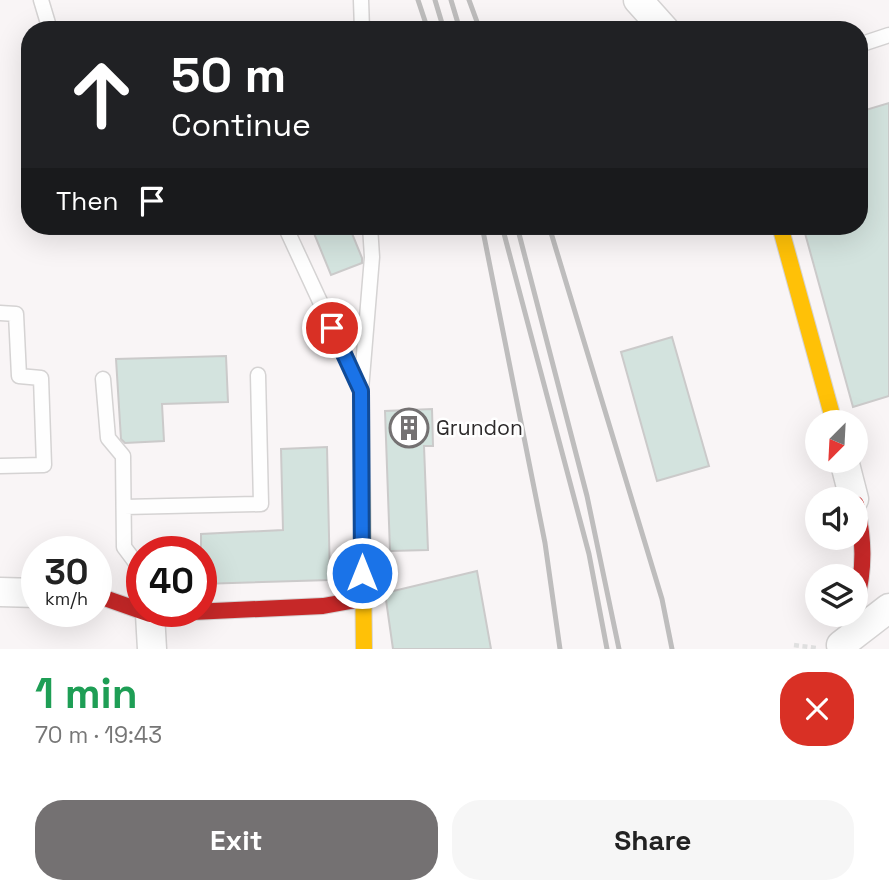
<!DOCTYPE html>
<meta charset="utf-8">
<style>
body{margin:0;font-family:"Space Grotesk",sans-serif;background:#f6f6f6;color:#222;height:100vh;display:flex;flex-direction:column;font-size:26px;white-space:nowrap}
*{box-sizing:border-box;margin:0}
p{font-size:23px;color:#767676}
.icon{flex:none;width:38px;height:38px;fill:none;stroke:currentColor;stroke-width:2;stroke-linecap:round;stroke-linejoin:round}
.map{position:relative;height:649px;overflow:hidden}
.panel{display:flex;flex-direction:column;background:#fff;flex:1}
.panel>*{flex:none}
.guide{position:absolute;left:21px;top:21px;width:847px;height:214px;border-radius:28px;box-shadow:0 7px 28px #0002;background:#202124;color:#fff;overflow:hidden}
.needle{width:46px;rotate:204deg}
.buttons{position:absolute;left:805px;top:410px;display:grid;gap:14px}
.buttons a{display:grid;place-items:center;width:63px;height:63px;border-radius:50%;background:#fff;box-shadow:0 7px 28px #0002;font-size:35px}
.speed{position:absolute;left:21px;top:536px;display:flex;gap:14px;font-size:35px;font-weight:700;text-align:center}
.speed>*{display:grid;place-content:center;width:91px;height:91px;border-radius:50%;background:#fff;box-shadow:0 7px 28px #0002;line-height:1}
.speed small{font-size:18px;font-weight:400}
.speed .limit{border:10px solid #d22;background:#fff;color:#111}
.pin{position:absolute;display:grid;place-items:center;width:60px;height:60px;color:#fff;margin:-30px;border:4px solid #fff;border-radius:50%;box-shadow:0 2px 7px #0007}
.me{position:absolute;width:77px;margin:-38px;rotate:0deg;stroke-linejoin:round;filter:drop-shadow(0 0 5px #0008)}
.turn{display:flex;align-items:center;gap:24px;height:147px;padding:0 35px;font-size:32px}
.turn .icon{width:91px;height:91px;stroke-width:2.5}
.turn b{display:block;font-size:49px;line-height:60px}
.then{display:flex;align-items:center;height:66px;padding:0 35px;background:#0003;gap:14px;font-size:26px}
.round{display:grid;place-items:center;flex:none;width:74px;height:74px;border-radius:28px;background:#f6f6f6}
.head{display:flex;align-items:center;justify-content:space-between;height:119px;padding:0 35px}
h1{font-size:42px;font-weight:600;line-height:52px;color:#1e9e55}
.primary-button{display:flex;gap:14px;margin-top:auto;padding:14px 35px}
.primary-button a{flex:1;height:80px;border-radius:28px;background:#747172;color:#fff;font-size:28px;font-weight:600;line-height:80px;text-align:center}
.primary-button a+a{background:#f6f6f6;color:#222}
.map>svg:first-child{display:block}
</style>
<div class="map">
<svg width="889" height="649" viewBox="0 0 889 649">
<rect width="100%" height="100%" fill="#f9f5f6"/>
<!-- building -->
<path fill="#d3e3de" stroke="#cbcaca" stroke-width="2" d="M889,103V396L853,407L803,226H859V112Z
M311,226H349L362,258V263L331,275Z
M672,337L709,466L657,481L621,352Z
M226,356L228,402L162,404L164,441L125,443L121,439L116,359Z
M432,409L433,446H424L428,550L390,551L385,411Z
M327,447L330,580L201,584V534L283,530L281,449Z
M477,571L491,649H393L385,593Z"/>
<g fill="none" stroke-linecap="round" stroke-linejoin="round">
<defs>
<path id="lane" d="M41,0L50,30
M361,0L362,30
M859,45L889,35
M285,226L361,390
M0,313L16,314L19,376L41,378L44,465L0,466
M103,379L108,438L123,456L124,547L142,571
M361,390L372,257L370,226
M124,507L261,504L258,375"/>
<path id="street" d="M638,0L665,30
M844,460L854,499
M0,592L37,593
M150,614L152,649
M841,645L889,608"/>
<path id="slow" d="M780,226L834,422
M361,391L364,649"/>
<path id="jam" d="M856,504C864,538 865,568 856,602
M96,595L150,614L323,606L362,599"/>
</defs>
<!-- lane casing -->
<use href="#lane" stroke="#d5d3d3" stroke-width="17"/>
<!-- street casing -->
<use href="#street" stroke="#d5d3d3" stroke-width="31"/>
<!-- slow casing -->
<use href="#slow" stroke="#d5d3d3" stroke-width="18"/>
<!-- jam casing -->
<use href="#jam" stroke="#d5d3d3" stroke-width="18"/>
<!-- path -->
<path stroke="#e0e0e0" stroke-width="4.5" stroke-dasharray="5 3.5" stroke-linecap="butt" d="M794,645L816,648"/>
<!-- lane -->
<use href="#lane" stroke="#fefefe" stroke-width="14"/>
<!-- street -->
<use href="#street" stroke="#fefefe" stroke-width="28"/>
<!-- slow -->
<use href="#slow" stroke="#ffc107" stroke-width="16"/>
<!-- jam -->
<use href="#jam" stroke="#c62828" stroke-width="16"/>
<!-- rail -->
<path stroke="#bebdbd" stroke-width="5" d="M418,0L428,30
M435,0L444,30
M451,0L460,30
M469,0L480,30
M482,226L545,543L560,649
M502,226L589,554L607,649
M517,226L587,496L619,649
M549,226L662,599L672,649"/>
</g>
<g fill="none" stroke-linecap="round" stroke-linejoin="round">
<defs>
<path id="route" d="M332,328L361,391L362,573"/>
</defs>
<!-- route casing -->
<use href="#route" stroke="#114b97" stroke-width="18"/>
<!-- route -->
<use href="#route" stroke="#1a73e8" stroke-width="12"/>
</g>
<!-- icons -->
<defs>
<symbol id="building-ring" viewBox="-11 -11 22 22"><circle r="9.5" fill="#fff" stroke="#747172" stroke-width="1.5"/><path d="M-4-6H4V6H1V3H-1V6H-4ZM-2.5-4.3h1.7v1.8h-1.7ZM.8-4.3h1.7v1.8H.8ZM-2.5-1h1.7V.8h-1.7ZM.8-1h1.7V.8H.8Z" fill="#747172"/></symbol>
</defs>
<g fill-rule="evenodd">
<use href="#building-ring" x="387" y="406" width="44" height="44"/>
</g>
<g text-anchor="middle" stroke-width="5" stroke-linejoin="round" paint-order="stroke">
<!-- poi labels -->
<g font-size="21" fill="#2d2a2b" stroke="#fff" text-anchor="start">
<text x="436" y="435">Grundon</text>
</g>
</g>
</svg>
<div class="buttons">
<a><svg class="needle" viewBox="-14 -14 28 28"><path d="M0-13l5 13h-10z" fill="#e53935"/><path d="M0 13l5-13h-10z" fill="#767676"/></svg></a>
<a><svg class="icon" aria-label="sound" viewBox="0 0 24 24"><path d="M4 9h4l5-4v14l-5-4H4zM17 9q2 3 0 6"/></svg></a>
<a><svg class="icon" aria-label="layers" viewBox="0 0 24 24"><path d="M12 4l9 5-9 5-9-5zM3 14l9 5 9-5"/></svg></a>
</div>
<div class="speed"><div>30<small>km/h</small></div><div class="limit">40</div></div>
<div class="pin" style="left:332px;top:328px;background:#d93025"><svg class="icon" aria-label="arrive" viewBox="0 0 24 24"><path d="M6 21V4h12l-3 4 3 4H6"/></svg></div>
<svg class="me" style="left:362px;top:573px" viewBox="-20 -20 40 40"><circle r="17" fill="#1a73e8" stroke="#fff" stroke-width="3"/><path d="M0-11L8 9 0 5-8 9z" fill="#fff"/></svg>
<div class="guide">
<div class="turn"><svg class="icon" aria-label="ahead" viewBox="0 0 24 24"><path d="M12 20V5M6 11l6-6 6 6"/></svg><div><b>50 m</b>Continue</div></div>
<div class="then">Then<svg class="icon" aria-label="arrive" viewBox="0 0 24 24"><path d="M6 21V4h12l-3 4 3 4H6"/></svg></div>
</div>
</div>
<section class="panel">
<div class="head"><div><h1>1 min</h1><p>70 m · 19:43</p></div><a class="round" style="background:#d93025;color:#fff"><svg class="icon" aria-label="close" viewBox="0 0 24 24"><path d="M6 6l12 12M18 6L6 18"/></svg></a></div>
<div class="primary-button"><a>Exit</a><a>Share</a></div>
</section>
